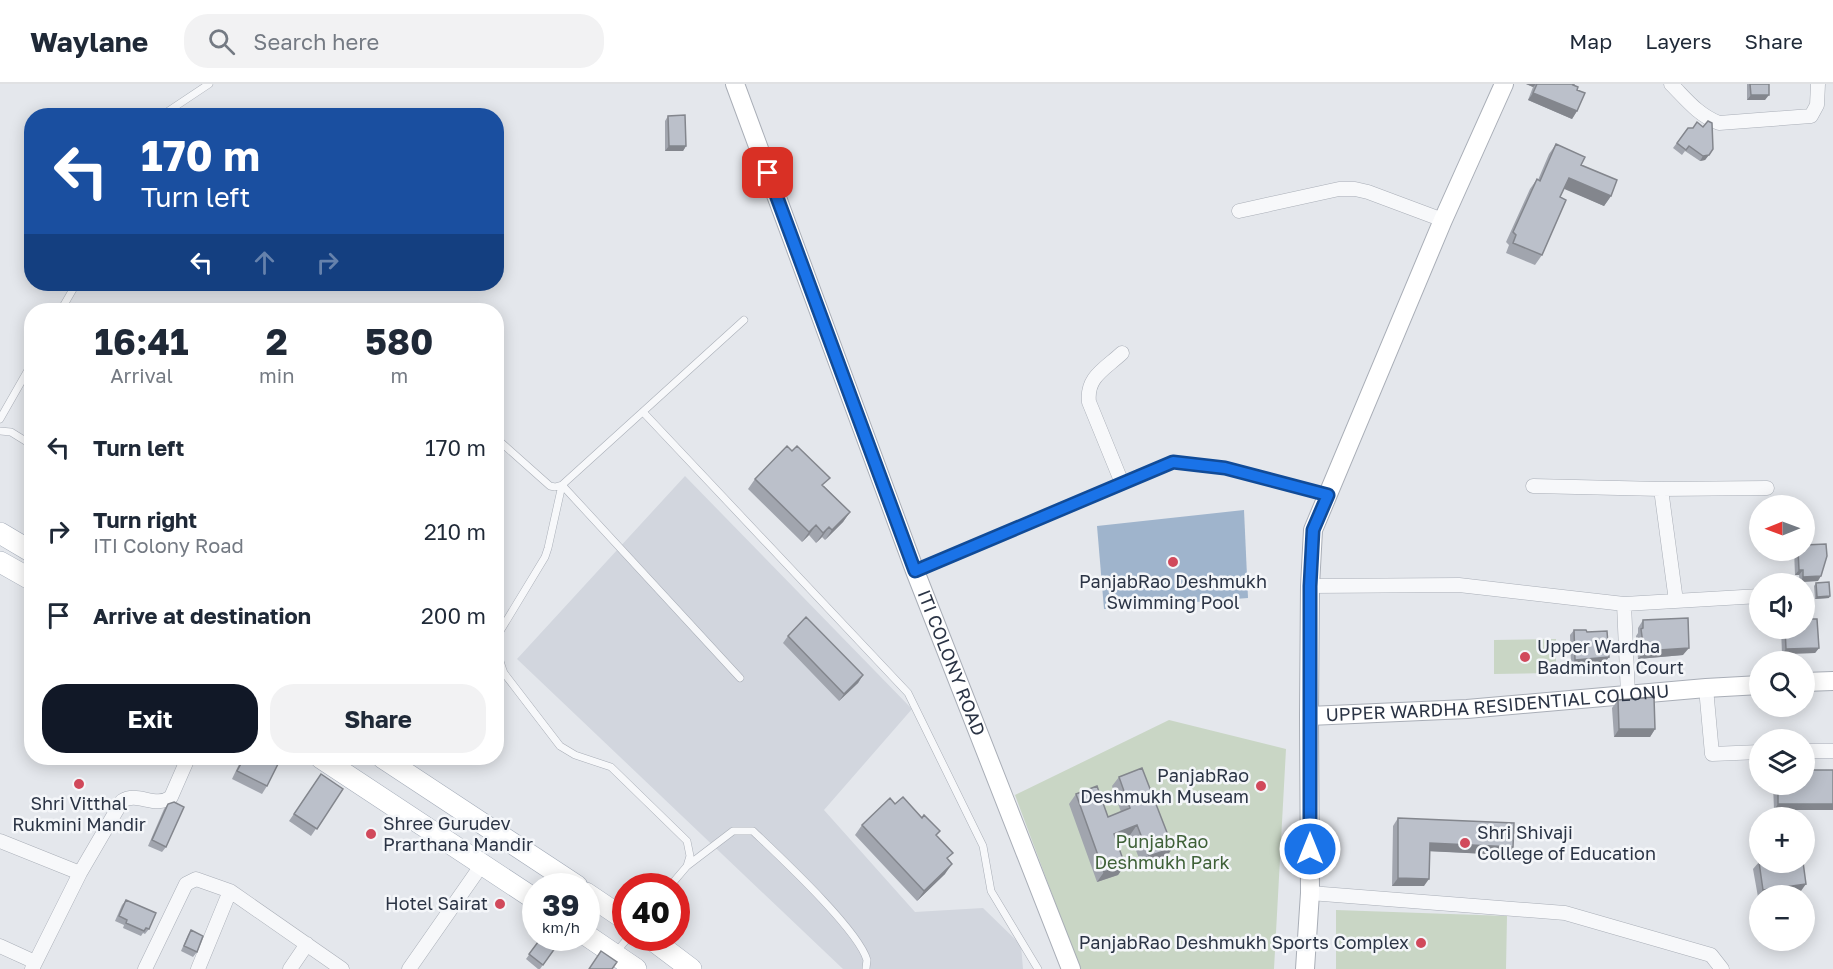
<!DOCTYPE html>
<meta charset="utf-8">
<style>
body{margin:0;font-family:"Golos Text",sans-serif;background:#f2f2f3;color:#1f2937;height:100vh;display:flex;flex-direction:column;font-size:22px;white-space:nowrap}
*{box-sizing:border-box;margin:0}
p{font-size:20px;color:#747a83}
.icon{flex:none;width:33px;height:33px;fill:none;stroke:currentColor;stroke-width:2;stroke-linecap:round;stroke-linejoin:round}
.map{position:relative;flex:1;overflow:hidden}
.sheet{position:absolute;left:24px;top:219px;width:480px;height:462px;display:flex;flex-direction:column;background:#fff;border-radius:24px;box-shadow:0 3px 15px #0003}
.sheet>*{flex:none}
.banner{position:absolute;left:24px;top:24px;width:480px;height:183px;border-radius:24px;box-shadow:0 3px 15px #0003;background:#1a4fa0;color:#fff;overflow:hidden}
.needle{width:39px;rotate:269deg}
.tools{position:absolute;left:1749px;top:411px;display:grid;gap:12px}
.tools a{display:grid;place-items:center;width:66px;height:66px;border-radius:50%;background:#fff;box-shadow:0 3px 15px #0003;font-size:30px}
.speed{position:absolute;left:522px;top:789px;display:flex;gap:12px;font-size:30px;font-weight:700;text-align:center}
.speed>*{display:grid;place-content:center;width:78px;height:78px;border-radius:50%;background:#fff;box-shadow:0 3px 15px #0003;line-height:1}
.speed small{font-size:15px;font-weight:400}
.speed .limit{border:9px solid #d22;background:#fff;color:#111}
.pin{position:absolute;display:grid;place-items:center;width:51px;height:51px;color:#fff;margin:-26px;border-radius:12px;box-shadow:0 3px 9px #0006}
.me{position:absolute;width:66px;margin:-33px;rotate:0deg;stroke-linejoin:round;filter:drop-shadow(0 0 4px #0008)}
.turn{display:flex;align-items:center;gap:21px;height:126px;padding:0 18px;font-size:27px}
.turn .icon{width:78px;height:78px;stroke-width:2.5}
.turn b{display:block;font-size:42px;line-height:51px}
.lanes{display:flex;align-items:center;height:57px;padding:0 18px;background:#0003;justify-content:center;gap:30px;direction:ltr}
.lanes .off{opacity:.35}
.eta{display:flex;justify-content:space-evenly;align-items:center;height:102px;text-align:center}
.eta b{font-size:36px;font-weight:700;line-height:42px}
.cta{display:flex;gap:12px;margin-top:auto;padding:12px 18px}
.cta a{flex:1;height:69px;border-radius:24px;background:#111827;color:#fff;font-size:24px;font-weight:700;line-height:69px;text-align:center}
.cta a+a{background:#f2f2f3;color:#1f2937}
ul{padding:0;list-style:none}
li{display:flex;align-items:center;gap:18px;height:84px;padding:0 18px}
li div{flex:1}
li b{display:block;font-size:22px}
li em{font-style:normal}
header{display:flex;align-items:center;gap:36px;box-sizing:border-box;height:84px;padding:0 30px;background:#fff;border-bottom:2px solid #e0e1e3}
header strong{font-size:28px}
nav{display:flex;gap:33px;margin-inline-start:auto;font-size:21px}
.search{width:420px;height:54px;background:#f2f2f3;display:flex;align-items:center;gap:15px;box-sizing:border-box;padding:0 21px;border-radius:24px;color:#747a83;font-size:22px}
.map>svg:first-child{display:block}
</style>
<header>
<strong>Waylane</strong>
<div class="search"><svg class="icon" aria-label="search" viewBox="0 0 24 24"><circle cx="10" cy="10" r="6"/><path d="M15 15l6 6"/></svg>Search here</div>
<nav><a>Map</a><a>Layers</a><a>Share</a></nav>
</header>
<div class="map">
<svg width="1833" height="885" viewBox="0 0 1833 885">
<rect width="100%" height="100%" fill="#e4e7ec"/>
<!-- built -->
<path fill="#d2d6de" d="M685,392L912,625L824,726L915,828L983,824L1021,861L1023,885H843L517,575Z"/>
<!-- green -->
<path fill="#c9d6c5" d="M1556,555V589L1494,590V556Z
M1169,636L1286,665L1274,885H1080L1015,711Z
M1336,826L1507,832L1506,885H1336Z"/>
<!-- water -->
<path fill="#9fb4cc" d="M1244,426L1248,514L1104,525L1097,442Z"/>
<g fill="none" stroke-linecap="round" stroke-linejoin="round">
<defs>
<path id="lane" d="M161,32L209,0
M61,226L76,200
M643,328L908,609L983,762L991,807L1038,885
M0,335L32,279
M0,347L11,348L32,361
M496,354L550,402L555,403L562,401L744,236
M915,487L1173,378L1225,384L1327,411
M687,782L690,772L687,757L611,683L575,671L560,662L504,589C498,574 497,564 499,549L545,473L548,464L562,401L740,594
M670,802L687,782L733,747H753C778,771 858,845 867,876C867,876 866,884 866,885
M616,868L628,854"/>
<path id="street" d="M1671,0C1686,15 1698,31 1719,39L1811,32L1817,21L1818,0
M1239,127L1339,105H1355L1368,108L1443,136
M1122,269C1105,285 1086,293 1089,318L1122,399
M1533,402L1661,405L1767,404
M1661,405L1676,517
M1310,502L1459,501L1624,520L1760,512
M1624,520L1628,611
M1706,604L1712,670L1760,668
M1804,667H1833
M0,757L80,789
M1310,809L1565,829L1711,871L1722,885
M0,862L35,878
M32,885L80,789L122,717C138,707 155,725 171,713L188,674
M145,885L186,800L196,795L230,807L342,885
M198,885L230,807
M290,885L307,860
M409,885L483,779"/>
<g id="secondary">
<path id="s1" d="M735,0L915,487L1071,885"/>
<path d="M1804,598L1833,597"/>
<path id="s2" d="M1309,632L1467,625L1706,604L1760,601"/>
<path d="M1305,885L1310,809L1309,632L1310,502L1313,446L1443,136L1504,0"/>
</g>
<path id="primary" d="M0,449L32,468
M0,478L32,496
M321,674L536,816
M383,674L577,802
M586,809L626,836
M586,851L636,885
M650,854L691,885"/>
</defs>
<!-- lane casing -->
<use href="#lane" stroke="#a9aeb7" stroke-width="8"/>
<!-- street casing -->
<use href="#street" stroke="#a9aeb7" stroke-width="15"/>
<!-- secondary casing -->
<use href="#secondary" stroke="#a9aeb7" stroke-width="20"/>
<!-- primary casing -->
<use href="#primary" stroke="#a3abb8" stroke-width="22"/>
<!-- lane -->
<use href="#lane" stroke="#f7f8fa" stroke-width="7"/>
<!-- street -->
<use href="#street" stroke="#f7f8fa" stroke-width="14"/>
<!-- secondary -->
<use href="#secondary" stroke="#fff" stroke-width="18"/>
<!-- primary -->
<use href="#primary" stroke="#fff" stroke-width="21"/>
</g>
<!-- wall -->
<path fill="#a1a5ae" d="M1526,0H1574L1573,1L1577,6V27L1572,35L1528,16L1533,3Z
M1747,0H1769L1765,16H1747Z
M668,32L686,62L683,67H665V37Z
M1688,44L1713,65L1705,76L1700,77L1685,67L1682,71L1673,64Z
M1556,60L1581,81L1611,112L1604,122L1564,104L1560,113L1542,171L1535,181L1506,169L1509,161L1506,158L1530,105L1537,95L1538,96L1549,70Z
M380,200H393L388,206Z
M755,395L824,402L850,428L843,438L825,456L822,453L816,459L809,451L802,458L748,405Z
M1794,466H1804L1818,497L1800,498L1799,491H1795Z
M1816,499L1829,514L1815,515L1814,502Z
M1643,536L1683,571L1638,575L1636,552L1638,549V544Z
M1781,544H1804L1819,564L1815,569L1782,570Z
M1574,546L1587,548L1609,573L1605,578L1571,581L1570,551Z
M788,552L863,591L858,599L839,617L783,559Z
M1618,616L1655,645L1650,653H1614L1612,624Z
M242,674H281L267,702L262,710L232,695Z
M321,690L343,705L311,752L289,737Z
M1119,693L1166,773L1142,782L1130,751L1116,756L1125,781L1118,791L1097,798L1069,720L1076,710L1108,733L1121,728L1112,702Z
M1773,700H1804L1774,726Z
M168,720L166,763L162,768L148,762L164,725Z
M895,720L937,752L948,775L945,790L917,817L855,751L862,741Z
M1398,734L1513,763L1508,771L1430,767L1424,802H1392L1393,742Z
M1759,778L1801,807L1760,812V813H1758L1753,785Z
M126,816L149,845L145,850L143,849L141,852L123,844L124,841L115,837L122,821Z
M191,846L197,868L193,873L181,867L188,851Z
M541,854L558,860L540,885H538L526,875Z"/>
<!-- shaded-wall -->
<path fill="#83868d" d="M1526,0H1536L1533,3Z
M1533,9L1577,27L1572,35L1528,16Z
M1751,11H1769L1765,16H1747Z
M669,62H686L683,67H665Z
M1709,71L1705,76L1700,77L1703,72Z
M1569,94L1611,112L1604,122L1562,104Z
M850,428L843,438L825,456L832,446Z
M816,441L809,451L802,458L809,448Z
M829,443L822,453L816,459L823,449Z
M1799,486H1803L1799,491H1795Z
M1821,492L1818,497L1800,498L1803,493Z
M1830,512L1829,514L1815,515L1817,513Z
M1689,564L1683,571L1638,575L1644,567Z
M1819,564L1815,569L1782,570L1786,565Z
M1609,573L1605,578L1571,581L1575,576Z
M863,591L858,599L839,617L844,610Z
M1619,645H1655L1650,653H1614Z
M1778,720H1833V726H1774Z
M1137,741L1130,751L1107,760L1114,750Z
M1430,759L1513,763L1508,771L1425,767Z
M1173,764L1166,773L1142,782L1149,772Z
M952,780L945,790L917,817L924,807Z
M1125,781L1118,791L1097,798L1104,788Z
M1398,794L1429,795L1424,802H1392Z
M1806,800L1801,807L1770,812H1760V813H1758L1763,806Z"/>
<!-- building -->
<path fill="#bbc0ca" stroke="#83868d" stroke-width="1.5" d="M1537,0H1574L1573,1L1578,3L1577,6L1585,9L1577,27L1533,9Z
M1750,0H1769V11H1751Z
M685,31L686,62H669L668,32Z
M1708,37L1712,39L1713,65L1709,71L1703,72L1689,62L1686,66L1677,59L1688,44H1693L1697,38L1703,43Z
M1556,60L1585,73L1581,81L1617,96L1611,112L1569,94L1560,113L1566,116L1542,171L1513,159L1516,151L1513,148L1537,95L1540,97Z
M426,222L429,226H421Z
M787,362L792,367L797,362L830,394L822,401L850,428L832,446L829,443L823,449L816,441L809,448L755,395Z
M1826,460L1827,472L1821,492L1803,493V486H1799L1798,466H1804V461Z
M1829,498L1830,512L1817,513L1816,499Z
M806,533L863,591L844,610L788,552Z
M1688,534L1689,564L1644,567L1641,545L1643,544V536Z
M1804,535H1817L1819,564L1786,565L1785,544H1804Z
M1574,546H1586L1587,548L1607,547L1609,573L1575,576Z
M1654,613L1655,645H1619L1618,616Z
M244,674H281L267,702L237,687Z
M1142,684L1173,764L1149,772L1137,741L1114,750L1125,781L1104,788L1076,710L1097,702L1108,733L1130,724L1119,693Z
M1804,686H1833V720H1778V700H1804Z
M321,690L343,705L317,745L294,730Z
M903,713L922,734L924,731L940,747L936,751L953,769L947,774L952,780L924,807L862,741L890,714L895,720Z
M174,718L184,723L166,763L152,756L168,720Z
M1398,734L1514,739L1513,763L1430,759L1429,795L1398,794Z
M1759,778H1803L1806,800L1763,806Z
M126,816L156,829L149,845L146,844L144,847L126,839L127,836L119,832Z
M191,846L203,852L197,868L184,862Z
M541,854H549L558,860L543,881L529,870Z
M601,867L617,878L612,885H589Z"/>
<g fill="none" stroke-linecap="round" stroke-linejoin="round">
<defs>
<path id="route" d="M768,89L915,487L1173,378L1225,384L1328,411L1313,446L1310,502V765"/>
</defs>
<!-- route casing -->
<use href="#route" stroke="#114b97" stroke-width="15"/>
<!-- route -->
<use href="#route" stroke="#1a73e8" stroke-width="10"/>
</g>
<!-- markers -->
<g fill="#d1495b" stroke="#f4f6f9" stroke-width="2">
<circle cx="1173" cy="478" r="6"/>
<circle cx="1525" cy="573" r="6"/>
<circle cx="79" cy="700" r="6"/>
<circle cx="1261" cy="702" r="6"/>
<circle cx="371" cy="750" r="6"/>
<circle cx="1465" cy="759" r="6"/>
<circle cx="500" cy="820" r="6"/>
<circle cx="1421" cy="859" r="6"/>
</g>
<g text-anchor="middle" stroke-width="5" stroke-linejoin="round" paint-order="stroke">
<!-- poi labels -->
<g font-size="18" fill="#2b3445" stroke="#f4f6f9" text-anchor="start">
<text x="1173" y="504" text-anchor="middle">PanjabRao Deshmukh<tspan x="1173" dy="21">Swimming Pool</tspan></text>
<text x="1537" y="569">Upper Wardha<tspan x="1537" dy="21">Badminton Court</tspan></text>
<text x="1249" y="698" text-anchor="end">PanjabRao<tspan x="1249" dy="21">Deshmukh Museam</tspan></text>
<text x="79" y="726" text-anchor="middle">Shri Vitthal<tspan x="79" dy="21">Rukmini Mandir</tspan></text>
<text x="383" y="746">Shree Gurudev<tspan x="383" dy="21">Prarthana Mandir</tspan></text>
<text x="1477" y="755">Shri Shivaji<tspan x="1477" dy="21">College of Education</tspan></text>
<text x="488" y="826" text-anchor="end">Hotel Sairat</text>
<text x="1409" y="865" text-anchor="end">PanjabRao Deshmukh Sports Complex</text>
</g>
<!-- street labels -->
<g font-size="18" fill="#2b3445" stroke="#f4f6f9">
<text dy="6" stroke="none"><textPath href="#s1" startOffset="618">ITI COLONY ROAD</textPath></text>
<text dy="6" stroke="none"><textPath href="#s2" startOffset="189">UPPER WARDHA RESIDENTIAL COLONU</textPath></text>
</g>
<!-- park labels -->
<g font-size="18" fill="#3f6138" stroke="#f4f6f9">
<text x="1162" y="764">PunjabRao<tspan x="1162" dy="21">Deshmukh Park</tspan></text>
</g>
</g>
</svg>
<div class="tools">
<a><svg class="needle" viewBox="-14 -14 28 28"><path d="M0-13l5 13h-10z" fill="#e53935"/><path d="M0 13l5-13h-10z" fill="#747a83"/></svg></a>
<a><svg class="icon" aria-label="sound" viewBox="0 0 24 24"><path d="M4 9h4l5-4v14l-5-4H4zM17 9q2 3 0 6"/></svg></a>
<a><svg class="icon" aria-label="search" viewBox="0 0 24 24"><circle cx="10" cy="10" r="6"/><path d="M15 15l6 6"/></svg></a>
<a><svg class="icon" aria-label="layers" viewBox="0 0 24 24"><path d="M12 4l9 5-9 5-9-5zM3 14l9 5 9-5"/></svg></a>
<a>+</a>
<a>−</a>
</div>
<div class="speed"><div>39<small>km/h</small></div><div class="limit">40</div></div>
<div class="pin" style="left:768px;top:89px;background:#d93025"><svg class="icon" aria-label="arrive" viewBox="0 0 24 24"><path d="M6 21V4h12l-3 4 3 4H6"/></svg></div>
<svg class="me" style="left:1310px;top:765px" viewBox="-20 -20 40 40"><circle r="17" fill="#1a73e8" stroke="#fff" stroke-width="3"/><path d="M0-11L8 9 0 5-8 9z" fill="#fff"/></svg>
<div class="banner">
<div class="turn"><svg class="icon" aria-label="left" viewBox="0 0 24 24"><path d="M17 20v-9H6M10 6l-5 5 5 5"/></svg><div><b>170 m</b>Turn left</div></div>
<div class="lanes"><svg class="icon" aria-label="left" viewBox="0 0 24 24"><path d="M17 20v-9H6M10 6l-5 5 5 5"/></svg><svg class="icon off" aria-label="ahead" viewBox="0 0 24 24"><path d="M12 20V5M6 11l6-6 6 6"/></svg><svg class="icon off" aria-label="right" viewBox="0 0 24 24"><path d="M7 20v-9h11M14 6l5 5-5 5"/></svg></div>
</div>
<section class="sheet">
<div class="eta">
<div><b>16:41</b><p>Arrival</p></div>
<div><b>2</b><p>min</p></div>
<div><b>580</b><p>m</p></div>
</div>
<ul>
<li><svg class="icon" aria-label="left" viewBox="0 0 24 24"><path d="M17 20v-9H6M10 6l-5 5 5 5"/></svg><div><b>Turn left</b></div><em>170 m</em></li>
<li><svg class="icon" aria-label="right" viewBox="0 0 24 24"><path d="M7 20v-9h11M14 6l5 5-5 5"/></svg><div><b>Turn right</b><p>ITI Colony Road</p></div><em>210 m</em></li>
<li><svg class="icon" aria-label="arrive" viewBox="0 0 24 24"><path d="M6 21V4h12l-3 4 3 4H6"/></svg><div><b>Arrive at destination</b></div><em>200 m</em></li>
</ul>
<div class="cta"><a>Exit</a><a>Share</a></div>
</section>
</div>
